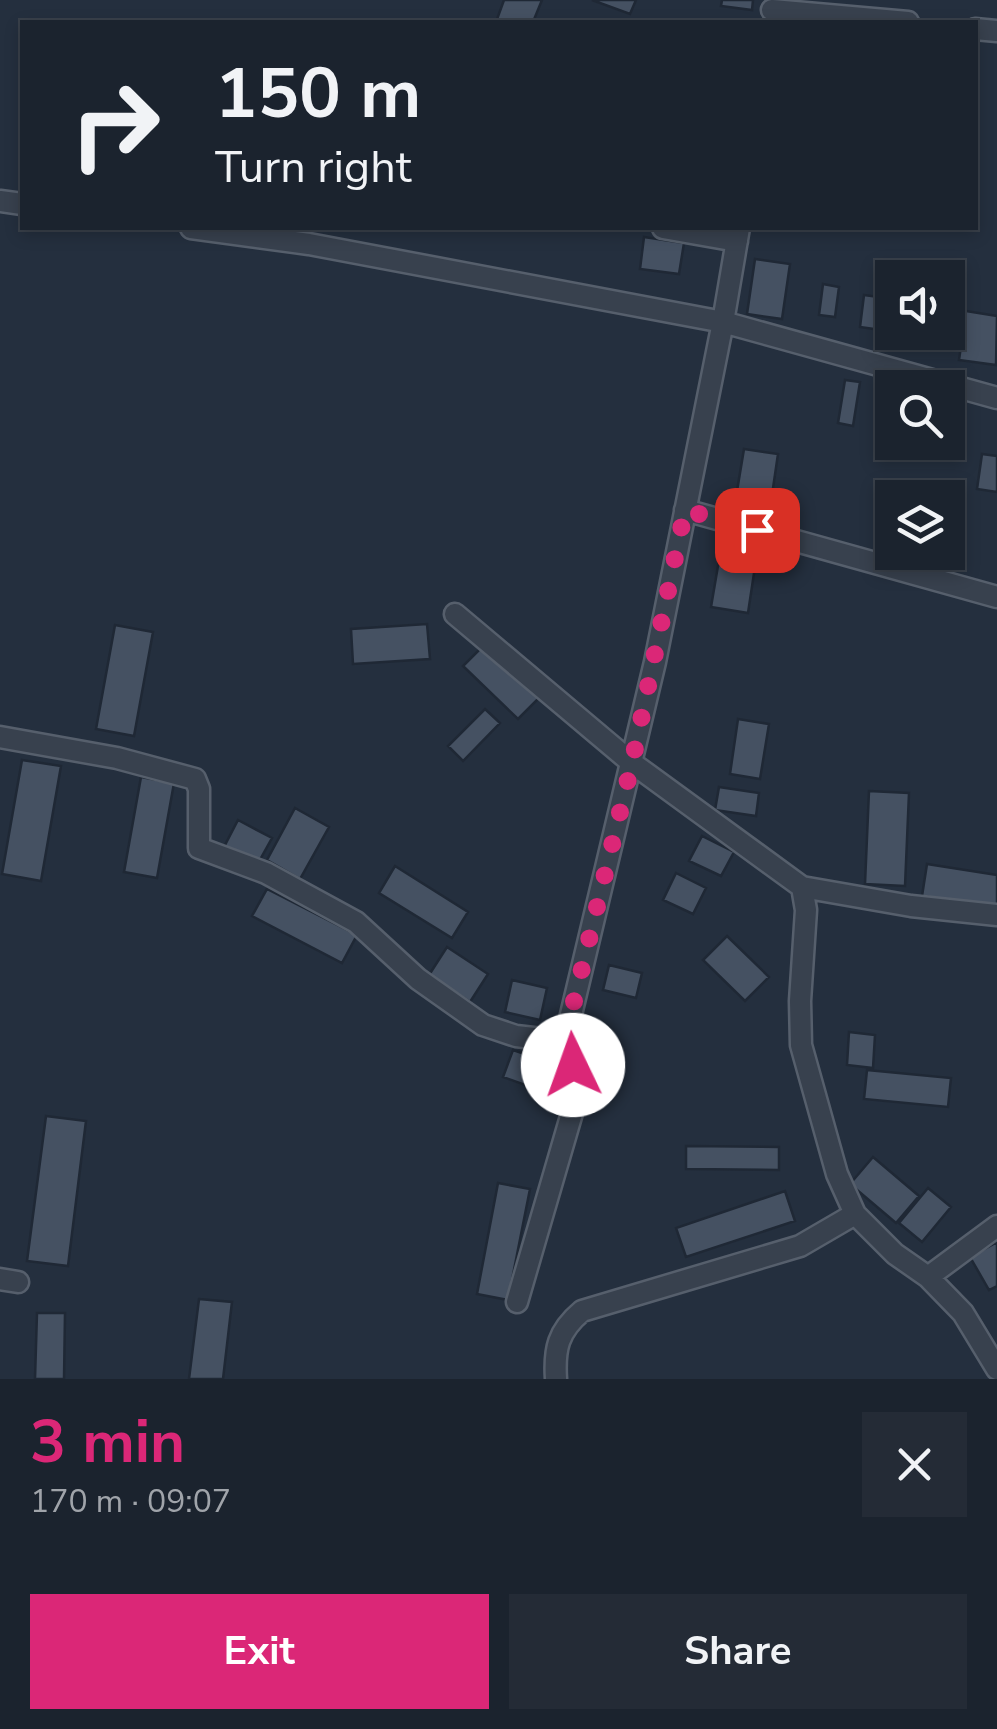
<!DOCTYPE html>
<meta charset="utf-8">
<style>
body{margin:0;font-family:"Nunito Sans",sans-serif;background:#242b36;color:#f1f3f6;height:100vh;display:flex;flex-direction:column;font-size:38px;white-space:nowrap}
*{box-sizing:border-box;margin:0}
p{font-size:32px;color:#a0a4aa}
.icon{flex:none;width:55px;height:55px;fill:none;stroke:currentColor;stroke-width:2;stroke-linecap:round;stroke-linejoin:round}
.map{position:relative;height:1379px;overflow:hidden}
.side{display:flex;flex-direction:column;background:#1b232e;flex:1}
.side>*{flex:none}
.guide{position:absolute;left:20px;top:20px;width:958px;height:210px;border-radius:0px;box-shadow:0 5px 15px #0003,0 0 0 2px #39404a;background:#1b232e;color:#f1f3f6;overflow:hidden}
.fabs{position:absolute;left:875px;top:260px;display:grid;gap:20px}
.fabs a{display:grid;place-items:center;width:90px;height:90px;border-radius:0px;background:#1b232e;box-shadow:0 5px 15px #0003,0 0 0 2px #39404a;font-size:50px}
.pin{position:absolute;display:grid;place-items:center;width:85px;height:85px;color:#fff;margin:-42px;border-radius:20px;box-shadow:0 5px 15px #0006}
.me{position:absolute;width:110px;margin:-55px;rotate:357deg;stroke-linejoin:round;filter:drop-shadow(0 0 8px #0008)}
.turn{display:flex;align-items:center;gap:35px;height:210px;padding:0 30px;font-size:45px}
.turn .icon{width:130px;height:130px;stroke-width:2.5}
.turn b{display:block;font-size:70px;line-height:85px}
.round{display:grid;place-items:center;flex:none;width:105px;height:105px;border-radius:0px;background:#242b36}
.headline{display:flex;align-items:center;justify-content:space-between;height:170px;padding:0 30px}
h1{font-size:60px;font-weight:700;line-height:75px;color:#db2777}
.primary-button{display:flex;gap:20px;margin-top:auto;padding:20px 30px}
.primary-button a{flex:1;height:115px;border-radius:0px;background:#db2777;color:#fff;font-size:40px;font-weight:700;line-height:115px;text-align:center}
.primary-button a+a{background:#242b36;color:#f1f3f6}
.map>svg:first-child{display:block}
</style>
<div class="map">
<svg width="997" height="1379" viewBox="0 0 997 1379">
<rect width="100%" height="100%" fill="#242f3e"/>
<!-- building -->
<path fill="#455162" stroke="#1f2835" stroke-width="2.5" d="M504,0H542L533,22H496Z
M592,0H636L630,14Z
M722,0H753L752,10L721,6Z
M644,237L684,243L679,274L640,269Z
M755,259L790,264L782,319L747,314Z
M823,284L839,287L835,317L819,315Z
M864,295L886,298L881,330L860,327Z
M966,311L997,316L996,365L959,360Z
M845,380L860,382L853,426L838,423Z
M892,394V442H915L914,448L885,443Z
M744,449L778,454L771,502L736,497Z
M982,454L997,456V492L977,489Z
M891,480L921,485L919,498H892V509L887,508Z
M720,554L756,560L748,613L711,607Z
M427,624L430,659L353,664L351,629Z
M115,625L153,632L134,736L96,729Z
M485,644L540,697L518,719L463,666Z
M485,709L500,723L463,761L448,746Z
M738,719L769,724L760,779L730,774Z
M22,760L61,766L41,881L2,874Z
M141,777L174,783L157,878L124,872Z
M719,787L759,793L756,816L715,810Z
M869,791L909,793L905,886L865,884Z
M295,808L329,827L300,879L267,860Z
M238,820L272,838L257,865L224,847Z
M702,836L734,852L721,876L689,861Z
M927,864L997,875V908L922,896Z
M395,866L468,912L452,938L379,893Z
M676,873L706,888L693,914L663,900Z
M267,889L357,935L342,963L252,916Z
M727,936L769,977L745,1001L703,960Z
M447,947L488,974L470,1002L429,975Z
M609,965L642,973L636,998L603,990Z
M512,980L547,988L540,1020L505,1012Z
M849,1032L875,1035L873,1068L847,1065Z
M513,1050L566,1068L556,1096L503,1077Z
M867,1070L951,1078L948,1107L864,1099Z
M46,1116L86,1121L68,1266L27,1261Z
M686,1146L779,1147V1170L686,1169Z
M873,1157L919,1196L896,1223L850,1184Z
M498,1183L530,1189L508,1300L477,1294Z
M928,1188L951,1207L922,1242L899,1223Z
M785,1191L795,1221L686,1257L676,1228Z
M997,1242V1286L989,1290L970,1257Z
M199,1299L232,1302L223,1379H189Z
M37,1313H65L64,1379H35Z"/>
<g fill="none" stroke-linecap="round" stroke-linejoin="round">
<defs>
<path id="street" d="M772,10L908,22
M975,29L997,31
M0,201L22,204
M191,228L309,244L723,322L997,398
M663,228L737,241
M685,510L997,597
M455,614L632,763L802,887L806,910L800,1001L801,1045L837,1174L855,1214L895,1254L928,1277L963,1313L997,1369
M0,737L117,758L195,779L199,789V848L266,873L356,922L418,979L483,1025L516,1036L568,1042
M802,887L911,906L997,915
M928,1277L997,1226
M0,1279L18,1282
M517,1302L572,1113L574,1089L569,1023L655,662L723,322L739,228
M556,1379C554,1349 558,1331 582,1311L800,1246L855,1214"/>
</defs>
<!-- street casing -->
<use href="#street" stroke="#565f6c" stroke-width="25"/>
<!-- street -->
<use href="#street" stroke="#38414e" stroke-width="20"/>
</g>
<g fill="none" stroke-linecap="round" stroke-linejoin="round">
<!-- route -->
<path stroke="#db2777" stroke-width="18" stroke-dasharray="0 32.4" d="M573,1065L568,1042L569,1022L632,763L685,510L757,530"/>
</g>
</svg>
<div class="fabs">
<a><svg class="icon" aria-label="sound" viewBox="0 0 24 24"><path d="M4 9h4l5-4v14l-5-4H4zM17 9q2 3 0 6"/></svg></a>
<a><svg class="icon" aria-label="search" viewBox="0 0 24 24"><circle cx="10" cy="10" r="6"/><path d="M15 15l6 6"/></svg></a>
<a><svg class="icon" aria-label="layers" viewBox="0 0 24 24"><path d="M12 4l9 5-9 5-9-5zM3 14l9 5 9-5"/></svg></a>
</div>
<div class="pin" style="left:757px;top:530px;background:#d93025"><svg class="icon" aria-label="arrive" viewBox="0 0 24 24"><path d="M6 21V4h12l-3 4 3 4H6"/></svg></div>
<svg class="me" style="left:573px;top:1065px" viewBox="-20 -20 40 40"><circle r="19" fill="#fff"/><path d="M0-13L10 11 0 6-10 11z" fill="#db2777"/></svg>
<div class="guide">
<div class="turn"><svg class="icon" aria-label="right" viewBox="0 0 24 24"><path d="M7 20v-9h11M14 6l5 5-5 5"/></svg><div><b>150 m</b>Turn right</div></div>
</div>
</div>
<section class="side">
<div class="headline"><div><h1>3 min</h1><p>170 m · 09:07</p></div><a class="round"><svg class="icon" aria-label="close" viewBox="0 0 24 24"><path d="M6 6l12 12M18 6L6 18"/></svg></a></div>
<div class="primary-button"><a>Exit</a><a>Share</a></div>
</section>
